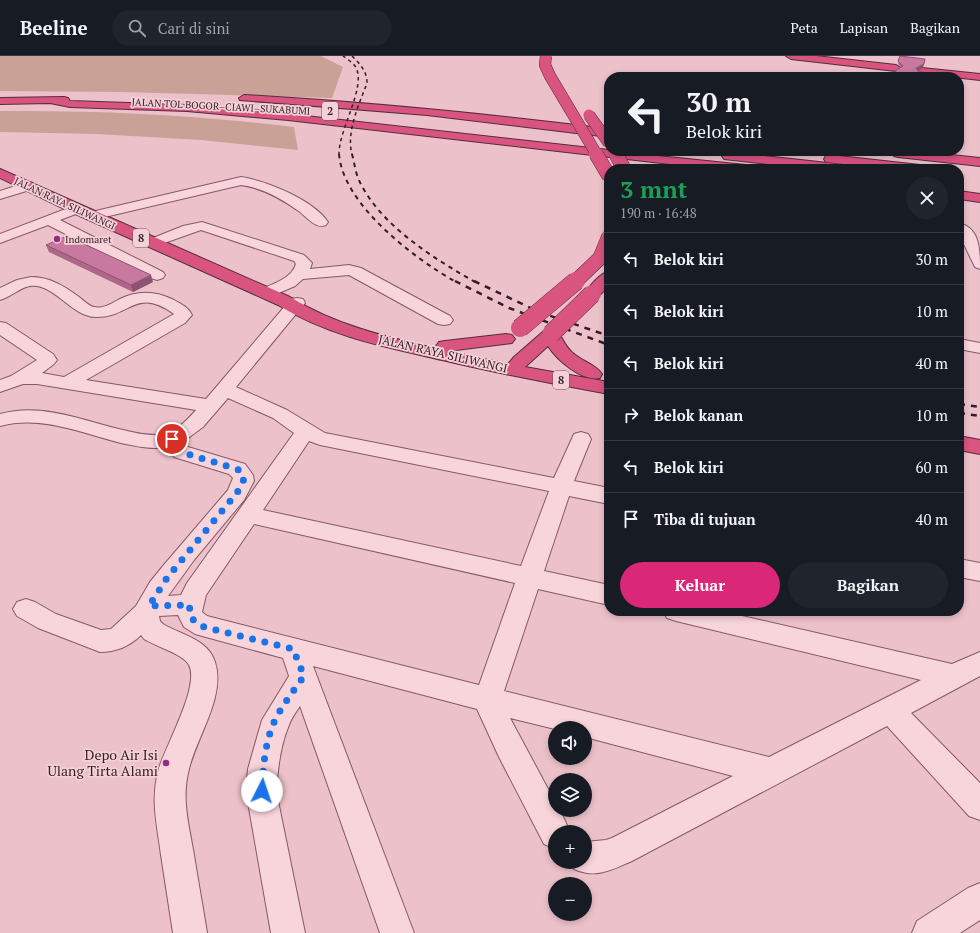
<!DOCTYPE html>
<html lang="id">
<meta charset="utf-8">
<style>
body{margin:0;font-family:"PT Serif",serif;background:#20242c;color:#f1f3f6;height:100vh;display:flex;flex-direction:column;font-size:15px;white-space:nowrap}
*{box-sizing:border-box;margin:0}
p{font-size:13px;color:#9ea1a6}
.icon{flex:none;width:22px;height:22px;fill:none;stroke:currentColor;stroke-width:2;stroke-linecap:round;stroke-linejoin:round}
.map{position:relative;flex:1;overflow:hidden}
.sheet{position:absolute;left:604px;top:108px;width:360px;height:452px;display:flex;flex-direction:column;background:#171b24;border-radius:16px;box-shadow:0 2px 6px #0003}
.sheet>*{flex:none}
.guide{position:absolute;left:604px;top:16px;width:360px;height:84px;border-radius:16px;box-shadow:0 2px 6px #0003;background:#171b24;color:#f1f3f6;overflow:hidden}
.buttons{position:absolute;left:548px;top:665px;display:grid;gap:8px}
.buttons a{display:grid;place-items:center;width:44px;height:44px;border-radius:50%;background:#171b24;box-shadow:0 2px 6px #0003;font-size:20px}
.pin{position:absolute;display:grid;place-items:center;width:34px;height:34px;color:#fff;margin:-17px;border:2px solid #fff;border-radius:50%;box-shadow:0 1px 4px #0007}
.me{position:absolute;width:44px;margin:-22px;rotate:4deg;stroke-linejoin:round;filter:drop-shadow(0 0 3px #0008)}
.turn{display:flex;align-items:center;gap:14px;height:84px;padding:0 16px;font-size:18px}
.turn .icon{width:52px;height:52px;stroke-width:2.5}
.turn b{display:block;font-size:28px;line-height:34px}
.round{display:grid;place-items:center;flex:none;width:42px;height:42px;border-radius:21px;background:#20242c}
.overview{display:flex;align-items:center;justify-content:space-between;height:68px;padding:0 16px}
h1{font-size:24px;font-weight:800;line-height:30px;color:#1e9e55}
.primary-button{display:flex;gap:8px;margin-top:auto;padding:8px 16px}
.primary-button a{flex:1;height:46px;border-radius:24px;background:#db2777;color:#fff;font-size:16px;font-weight:800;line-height:46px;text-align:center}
.primary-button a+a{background:#20242c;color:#f1f3f6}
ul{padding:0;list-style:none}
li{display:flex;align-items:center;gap:12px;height:52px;padding:0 16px;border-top:1px solid #363941}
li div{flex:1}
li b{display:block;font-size:15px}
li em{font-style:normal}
header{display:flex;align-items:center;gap:24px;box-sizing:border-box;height:56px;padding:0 20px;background:#171b24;border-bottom:1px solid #363941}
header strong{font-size:19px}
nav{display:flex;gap:22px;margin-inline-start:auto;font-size:14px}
.search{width:280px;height:36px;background:#20242c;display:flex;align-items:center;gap:10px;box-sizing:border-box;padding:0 14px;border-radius:22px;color:#9ea1a6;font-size:15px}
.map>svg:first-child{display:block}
</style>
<header>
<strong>Beeline</strong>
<div class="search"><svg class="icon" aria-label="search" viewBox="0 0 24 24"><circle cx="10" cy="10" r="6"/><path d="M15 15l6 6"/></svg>Cari di sini</div>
<nav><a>Peta</a><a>Lapisan</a><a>Bagikan</a></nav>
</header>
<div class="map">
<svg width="980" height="877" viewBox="0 0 980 877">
<rect width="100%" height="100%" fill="#ecc1ca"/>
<!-- green -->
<path fill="#caa196" d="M0,0H321L343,11L332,42L121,36L0,35Z
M0,55C98,54 197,59 294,71L298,94L201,84L97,78L0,76Z"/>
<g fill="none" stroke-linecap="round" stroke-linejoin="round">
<defs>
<path id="minor" d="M241,121C267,125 313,144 328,166L326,169C323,170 320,171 317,169C311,167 305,160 300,156C282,143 263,132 241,129L92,164L87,163L85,160L87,157Z
M28,126L33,127L35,130L33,133L0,143V135Z
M76,149L81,150L83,153L81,156L60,164L163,216L165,219L163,222L157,224L151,222L48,169L0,187V178Z
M202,166L304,199L312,207L310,213L349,209L361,212L450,260L453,264L450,268L444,269L438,268L349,219L303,223L295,230L272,240L266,242L260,240L258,237L260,234C274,227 291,223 296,208L294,205L201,174L153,191L148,190L146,187L148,184L183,170Z
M959,167C980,172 980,194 980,213L975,211L959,178Z
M31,221C50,221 64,230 79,241C83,244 89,250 94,251C104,253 112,247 120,243C138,234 156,235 174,244C181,248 188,251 192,259L185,267L86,324L206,343L291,243L297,242L303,243L305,247L236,331L287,354L325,377L554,422L574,378L581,376L588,378L591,383L574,425L609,432V448L569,440L544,515L609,529V549L538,533L504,635L769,701L921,624L676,565L667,562L663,555H720L952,608L980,596V620L911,657L980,727V764L969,760L887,670L632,805C611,814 596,823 574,813L570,806H585V786L606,784L612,782L733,720L585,681V672H555V673L510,662L555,746V754H560L570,776H555V793L544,788L499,701L477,653L313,610L414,877H380L300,650C296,656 291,663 289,669C280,690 278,713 276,735L305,877H271L246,735L248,713L262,664L289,620L283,602L195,578L184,571L178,559L159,560L160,565L163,568C181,579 208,583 215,606C226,640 197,680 189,713C181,743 189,769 194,799C198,825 203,851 207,877H173C169,851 165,825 161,799C157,768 150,743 159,712C166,689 200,630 189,609C183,598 155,590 144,583L141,579C130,590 116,596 100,596L38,572L17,560L13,553L17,546L26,543L35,546L56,558L101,574L111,573L136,550L150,526L163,510L228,434L233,422L229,418L174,401L167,391C152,394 136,390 121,387C81,377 42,359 0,370V358C42,346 83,365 123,374C135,377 152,381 165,378C178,374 188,363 196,354L37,328H23L0,336V324L11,320L37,304L0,279V266L6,267L53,298L57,304L54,308L42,317L64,321L174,258C135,230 131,262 95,261C71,260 54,227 30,230C19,232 11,241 0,244V232L17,224ZM228,342L273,362L294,377L187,527L181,539L168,540L194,504L244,444L254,425L253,419L245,408L188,391L184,385L203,371ZM309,385L320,389L549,435L521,510L263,454ZM254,468L515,527L479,629L207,560L202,556L206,539Z
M959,283L980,287V297L959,293Z
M959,503L980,507V525L959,521Z
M980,827V864L960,877H912L917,865L968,832Z"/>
<path id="highway" d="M786,0H816L896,9L901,12L896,15L791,3Z
M922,12L980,18V24L918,17L917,15Z
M244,39C366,46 488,58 609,73V81L427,59L240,44L239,42Z
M64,41L68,42L70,45L187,49L288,58L609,94V95L746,109L751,110L752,113H713L288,64L187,55L70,51L50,47L0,48V42Z
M893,95H914L980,102V110L898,101L894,100L892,97Z
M728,96L846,109L851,110L852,113H812L724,103L722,100L724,97Z
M830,99L920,109L925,110L926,113H886L826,106L824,103L826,100Z
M0,113L290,241C335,269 386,281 438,293L436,290L439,286L445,285L506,278L512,279L515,283L512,287L448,295L508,308L514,301L545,274L551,273L557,274C563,283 565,291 574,298C582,305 596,309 602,318L600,322C582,326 557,304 548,290L525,311L609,326V338C553,328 497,317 442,304C385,291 328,280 278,249L71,156L0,122Z
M959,135L980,138V146L959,143Z
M609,215V229C602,237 598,244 586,241L584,238C590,230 599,218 609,215Z
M959,380L980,384V398L959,394Z"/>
</defs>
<!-- minor casing -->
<use href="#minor" stroke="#855969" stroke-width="2"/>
<!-- highway casing -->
<use href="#highway" stroke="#532e3e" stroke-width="2"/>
<!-- minor -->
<use href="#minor" fill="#f8d4db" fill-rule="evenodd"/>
<!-- highway -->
<use href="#highway" fill="#da5480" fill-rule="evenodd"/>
<!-- rail-far2 -->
<path stroke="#351d27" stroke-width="1.5" stroke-dasharray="3.5 3.5" stroke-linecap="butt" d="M352,0C360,8 367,15 367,27C359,49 346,75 352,99
M339,99C338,74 368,29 355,10C352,6 347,3 343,0"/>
<!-- rail-far1 -->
<path stroke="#351d27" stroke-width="2" stroke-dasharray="4.5 4.5" stroke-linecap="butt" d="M339,98C343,149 415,203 456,226
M352,98C354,105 355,114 358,122C378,168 433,202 475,226"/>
<!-- rail -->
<path stroke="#351d27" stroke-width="2.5" stroke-dasharray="6 6" stroke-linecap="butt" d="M455,225L509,252L609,289
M474,225L539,256L609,280
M959,348L980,351
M959,357L980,360"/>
<defs>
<path id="highway-bridge-far2" d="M546,0L545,9L550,20L597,99
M589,59L609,87
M614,95L616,99"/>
<path id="highway-bridge-far1" d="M596,98L609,120
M616,98L624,113
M575,226L600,202L609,180"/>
<path id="highway-bridge" d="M520,272L576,225
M551,278L592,238"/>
</defs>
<!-- highway-bridge-far2 casing -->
<use href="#highway-bridge-far2" stroke="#532e3e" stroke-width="12" stroke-linecap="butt"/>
<!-- highway-bridge-far1 casing -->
<use href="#highway-bridge-far1" stroke="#532e3e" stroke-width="15" stroke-linecap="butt"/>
<!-- highway-bridge casing -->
<use href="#highway-bridge" stroke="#532e3e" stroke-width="19" stroke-linecap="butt"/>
<!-- highway-bridge-far2 -->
<use href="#highway-bridge-far2" stroke="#da5480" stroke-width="11"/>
<!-- highway-bridge-far1 -->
<use href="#highway-bridge-far1" stroke="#da5480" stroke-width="14"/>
<!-- highway-bridge -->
<use href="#highway-bridge" stroke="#da5480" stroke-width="18"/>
</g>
<!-- wall -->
<path fill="#ad6789" d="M900,0L924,8L923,11L917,14L921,21H894L896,14L901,11L898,8Z
M46,189L153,226L133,236L49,196Z"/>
<!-- shaded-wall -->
<path fill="#8d546f" d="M924,8L923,11L916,15V12Z
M151,219L153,226L133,236L131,229Z"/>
<!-- building -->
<path fill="#c9789f" stroke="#8d546f" d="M900,0L925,3L924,8L916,12L918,15L922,16L921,21H894L896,14L903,10L898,5Z
M67,180L151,219L131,229L46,189Z"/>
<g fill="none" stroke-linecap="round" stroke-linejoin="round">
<!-- route -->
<path stroke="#1a73e8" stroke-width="7" stroke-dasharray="0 12.6" d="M172,383L181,396L237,413C249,420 242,429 236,438L167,522L149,550L190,549C188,561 194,566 204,571L293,593L304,620C294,634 284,647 276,662C265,684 263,711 262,735"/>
</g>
<!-- markers -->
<g fill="#922b88" stroke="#f4d1d7" stroke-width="1.5">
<circle cx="57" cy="183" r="4"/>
<circle cx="166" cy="707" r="4"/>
</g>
<g text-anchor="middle" stroke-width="3.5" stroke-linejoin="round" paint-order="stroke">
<!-- far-street labels -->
<g font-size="10" fill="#351d27" stroke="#f4d1d7">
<text transform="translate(221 50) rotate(3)" y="4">JALAN TOL BOGOR–CIAWI–SUKABUMI</text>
<text transform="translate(65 147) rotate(25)" y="4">JALAN RAYA SILIWANGI</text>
</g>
<!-- far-poi labels -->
<g font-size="10" fill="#351d27" stroke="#f4d1d7" text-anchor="start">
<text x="65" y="187">Indomaret</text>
</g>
<!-- shield labels -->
<g fill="#f4d1d7" stroke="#6e535c" stroke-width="1">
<rect x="322" y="46" width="16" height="18" rx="3"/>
<rect x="133" y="173" width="16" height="18" rx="3"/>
<rect x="553" y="315" width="16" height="18" rx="3"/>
</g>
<g font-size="11" font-weight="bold" fill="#351d27">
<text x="330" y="59">2</text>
<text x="141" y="186">8</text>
<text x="561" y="328">8</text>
</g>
<!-- street labels -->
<g font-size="12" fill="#351d27" stroke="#f4d1d7">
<text transform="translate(443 298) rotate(13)" y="4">JALAN RAYA SILIWANGI</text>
</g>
<!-- near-poi labels -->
<g font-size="14" fill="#351d27" stroke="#f4d1d7" text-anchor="end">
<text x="158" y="704">Depo Air Isi<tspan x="158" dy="16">Ulang Tirta Alami</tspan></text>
</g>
</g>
</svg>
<div class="buttons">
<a><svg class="icon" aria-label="sound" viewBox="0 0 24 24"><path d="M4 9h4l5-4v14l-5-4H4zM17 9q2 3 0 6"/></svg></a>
<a><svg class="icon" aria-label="layers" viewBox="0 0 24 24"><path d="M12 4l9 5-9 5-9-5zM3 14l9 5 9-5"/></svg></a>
<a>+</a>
<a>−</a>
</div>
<div class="pin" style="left:172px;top:383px;background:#d93025"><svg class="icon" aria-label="arrive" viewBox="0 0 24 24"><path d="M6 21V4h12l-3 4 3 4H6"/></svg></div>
<svg class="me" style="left:262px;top:735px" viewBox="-20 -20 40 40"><circle r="19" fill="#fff"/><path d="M0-13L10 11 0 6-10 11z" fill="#1a73e8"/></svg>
<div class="guide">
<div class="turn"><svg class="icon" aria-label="left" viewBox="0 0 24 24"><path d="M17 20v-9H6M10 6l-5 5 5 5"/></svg><div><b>30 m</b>Belok kiri</div></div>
</div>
<section class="sheet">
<div class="overview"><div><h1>3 mnt</h1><p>190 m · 16:48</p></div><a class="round"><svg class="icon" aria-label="close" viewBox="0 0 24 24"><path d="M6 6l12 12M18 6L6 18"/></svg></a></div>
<ul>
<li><svg class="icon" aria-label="left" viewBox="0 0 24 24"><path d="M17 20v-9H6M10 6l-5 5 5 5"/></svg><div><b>Belok kiri</b></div><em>30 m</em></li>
<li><svg class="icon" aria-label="left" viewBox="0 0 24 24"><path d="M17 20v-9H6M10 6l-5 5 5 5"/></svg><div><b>Belok kiri</b></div><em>10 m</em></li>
<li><svg class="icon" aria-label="left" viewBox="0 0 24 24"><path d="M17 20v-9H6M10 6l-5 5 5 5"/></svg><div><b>Belok kiri</b></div><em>40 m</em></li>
<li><svg class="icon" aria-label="right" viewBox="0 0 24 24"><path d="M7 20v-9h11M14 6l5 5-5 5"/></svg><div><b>Belok kanan</b></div><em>10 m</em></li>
<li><svg class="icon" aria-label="left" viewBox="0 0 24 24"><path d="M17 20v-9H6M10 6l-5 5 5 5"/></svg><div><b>Belok kiri</b></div><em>60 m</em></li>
<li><svg class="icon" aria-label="arrive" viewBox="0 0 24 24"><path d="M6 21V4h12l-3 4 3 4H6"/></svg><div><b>Tiba di tujuan</b></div><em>40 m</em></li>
</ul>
<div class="primary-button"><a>Keluar</a><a>Bagikan</a></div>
</section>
</div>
